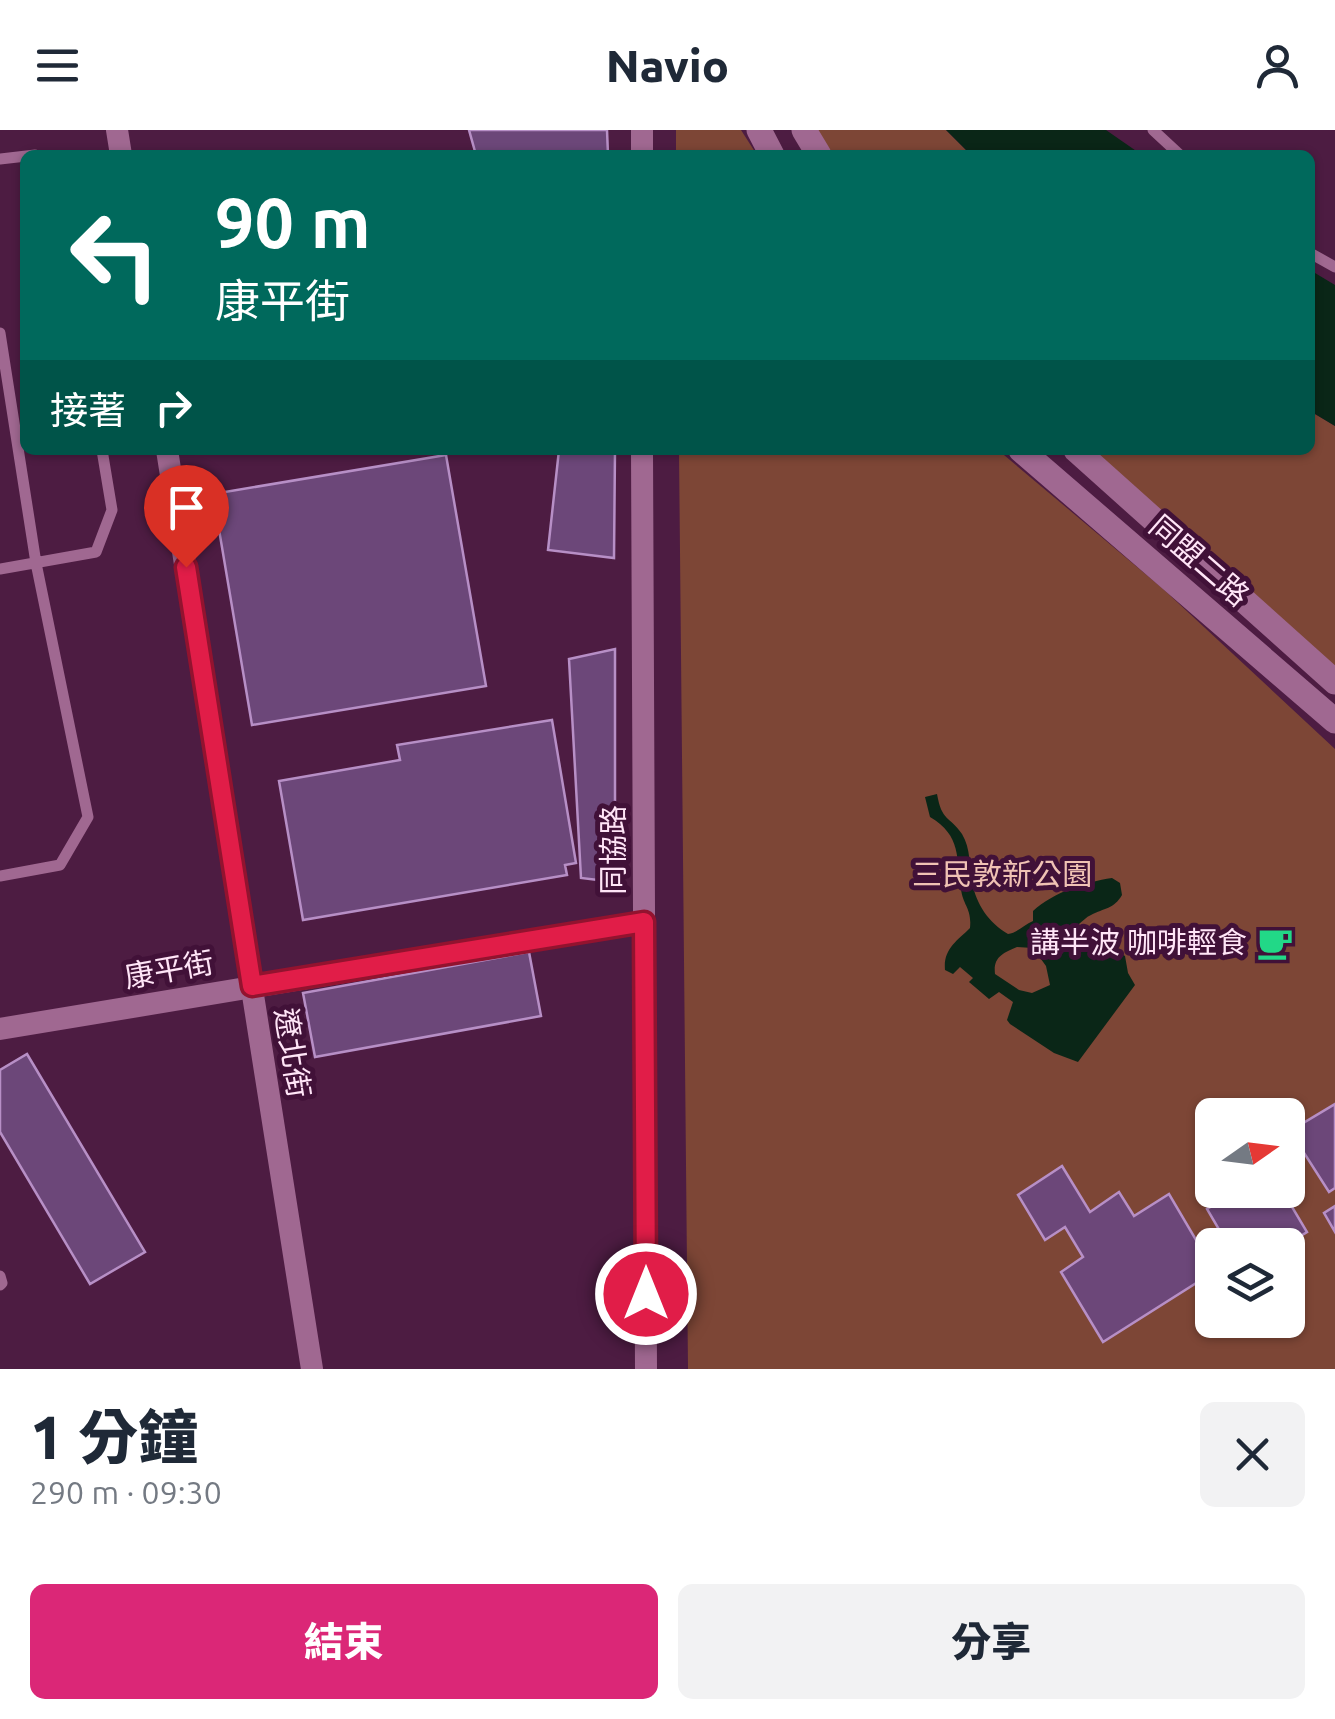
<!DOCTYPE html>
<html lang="zh-TW">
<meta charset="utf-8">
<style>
body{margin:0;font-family:Ubuntu,"Noto Sans TC",sans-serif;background:#f2f2f3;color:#1f2937;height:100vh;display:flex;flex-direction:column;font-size:38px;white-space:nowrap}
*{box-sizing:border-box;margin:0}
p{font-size:32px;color:#747a83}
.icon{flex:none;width:55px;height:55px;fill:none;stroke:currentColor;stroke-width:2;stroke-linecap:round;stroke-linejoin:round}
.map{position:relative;height:1239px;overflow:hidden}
.sheet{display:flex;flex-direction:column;background:#fff;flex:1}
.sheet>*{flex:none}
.top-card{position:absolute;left:20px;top:20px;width:1295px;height:305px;border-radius:15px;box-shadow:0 2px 8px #0004;background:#00695c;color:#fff;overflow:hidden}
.needle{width:65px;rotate:76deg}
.buttons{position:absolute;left:1195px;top:968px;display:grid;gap:20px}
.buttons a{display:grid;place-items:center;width:110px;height:110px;border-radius:15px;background:#fff;box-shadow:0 2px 8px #0004;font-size:50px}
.pin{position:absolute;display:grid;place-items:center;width:85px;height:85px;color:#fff;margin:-102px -42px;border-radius:50% 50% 50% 0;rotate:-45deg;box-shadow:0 0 10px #0007}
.pin .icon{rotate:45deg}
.me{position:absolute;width:110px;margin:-55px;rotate:0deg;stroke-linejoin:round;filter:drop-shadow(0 0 8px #0008)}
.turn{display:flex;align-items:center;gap:35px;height:210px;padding:0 30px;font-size:45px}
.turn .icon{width:130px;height:130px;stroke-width:2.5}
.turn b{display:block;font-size:70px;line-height:85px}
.then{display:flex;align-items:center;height:95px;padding:0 30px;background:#0003;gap:20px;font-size:38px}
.round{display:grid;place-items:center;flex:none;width:105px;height:105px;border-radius:15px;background:#f2f2f3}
.overview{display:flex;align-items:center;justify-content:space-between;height:170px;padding:0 30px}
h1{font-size:60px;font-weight:800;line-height:75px}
.cta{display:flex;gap:20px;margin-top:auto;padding:20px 30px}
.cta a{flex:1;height:115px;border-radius:15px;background:#db2777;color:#fff;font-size:40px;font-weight:800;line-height:115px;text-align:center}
.cta a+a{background:#f2f2f3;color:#1f2937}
header{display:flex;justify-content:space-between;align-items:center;height:130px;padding:0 30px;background:#fff;font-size:45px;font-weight:800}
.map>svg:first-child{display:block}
</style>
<header><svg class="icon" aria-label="menu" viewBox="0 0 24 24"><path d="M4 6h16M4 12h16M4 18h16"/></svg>Navio<svg class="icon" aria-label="person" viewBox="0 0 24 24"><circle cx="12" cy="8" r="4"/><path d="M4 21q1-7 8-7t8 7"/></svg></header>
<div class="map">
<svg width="1335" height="1239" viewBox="0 0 1335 1239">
<rect width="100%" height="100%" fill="#4d1c42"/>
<!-- green -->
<path fill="#7d4636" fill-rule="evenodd" d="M676,0H741L757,25H676Z
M805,0H946L971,25H820Z
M1310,281L1335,296V555L1078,320H1310Z
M679,320H998L1162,458L1335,619V1239H688ZM1212,985H1288V1060H1212ZM1212,1115H1288V1190H1212Z"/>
<!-- water -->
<path fill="#0a2617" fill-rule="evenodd" d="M946,0H1106L1142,25H971Z
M1310,140L1335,155V296L1310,281Z
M937,664C942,692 949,685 962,704C971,719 969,736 972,752C976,774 989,793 1008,804C1017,803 1024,795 1033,791V781C1054,762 1085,752 1112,748L1120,753L1122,765C1114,779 1104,778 1091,785C1086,787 1083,791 1079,794L1078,815L1090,823L1111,818L1125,826L1128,843L1135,855L1078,932L1054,923L1010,894L1007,890L1013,872L999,862L989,869L969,852L973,848L960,837L953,844L945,840C943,819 957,811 970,798C972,778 963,776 961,759C956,728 962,706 930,687L925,667ZM1017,817L1033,818L1046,836L1050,855L1032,863L1019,860L995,844C993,827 1003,823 1017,817Z"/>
<!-- building -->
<path fill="#6c4779" stroke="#b78fc6" stroke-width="2.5" d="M469,0H607L608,25H476Z
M559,320H615L614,428L548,420Z
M446,325L486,556L252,595L213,364Z
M615,519V752L581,748L569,529Z
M552,590L576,733L565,735L567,745L303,790L279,651L400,630L397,615Z
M529,822L541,886L315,927L303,863Z
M27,924L145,1122L90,1154L0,1002V940Z
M1335,974V1058L1329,1062L1290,1001Z
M1062,1036L1090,1082L1119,1062L1134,1086L1169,1064L1212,1137V1143L1103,1212L1061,1142L1083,1127L1065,1097L1045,1110L1018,1065Z
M1239,1060H1282L1307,1102L1286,1115H1228L1207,1079Z
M1335,1076V1102L1324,1083Z"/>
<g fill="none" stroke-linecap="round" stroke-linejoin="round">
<!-- service -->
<path stroke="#a06891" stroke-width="11" d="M1153,0L1180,25
M0,29L35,25
M1310,123L1335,137
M0,203L36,433L88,687L60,735L0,746
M0,439L96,422L112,380L102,320
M0,1146L2,1153L0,1155"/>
<!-- minor -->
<path stroke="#a06891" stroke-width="22" d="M117,0L121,25
M642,25V0
M167,320L312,1239
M642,320L646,1239
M0,899L644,792"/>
<!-- tertiary -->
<path stroke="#a06891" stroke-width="25" d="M759,0L772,25
M804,0L819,25
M1021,320L1335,591
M1076,320L1335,552"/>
</g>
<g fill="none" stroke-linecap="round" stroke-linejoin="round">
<defs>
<path id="route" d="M186,437L252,856L644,792L646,1164"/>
</defs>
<!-- route casing -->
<use href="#route" stroke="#92132f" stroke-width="25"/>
<!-- route -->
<use href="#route" stroke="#e11d48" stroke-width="18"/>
</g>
<!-- icons -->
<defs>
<symbol id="cafe-bare" viewBox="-9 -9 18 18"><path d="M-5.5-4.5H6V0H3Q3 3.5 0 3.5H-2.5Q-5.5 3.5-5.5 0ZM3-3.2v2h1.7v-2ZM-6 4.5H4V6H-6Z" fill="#22d887" stroke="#411138" stroke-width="2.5" paint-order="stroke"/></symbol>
</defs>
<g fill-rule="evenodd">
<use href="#cafe-bare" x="1250" y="788" width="50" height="50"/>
</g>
<g text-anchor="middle" stroke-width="10" stroke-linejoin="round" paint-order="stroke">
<!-- street labels -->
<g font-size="30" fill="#ffe5f7" stroke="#411138">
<text transform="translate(1199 431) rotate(41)" y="10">同盟二路</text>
<text transform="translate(614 720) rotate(-90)" y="10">同協路</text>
<text transform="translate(169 840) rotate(-10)" y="10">康平街</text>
<text transform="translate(292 923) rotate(81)" y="10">遼北街</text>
</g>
<!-- park labels -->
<g font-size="30" fill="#f0c2b4" stroke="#411138">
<text x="1002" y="755">三民敦新公園</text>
</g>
<!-- poi labels -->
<g font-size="30" fill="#ffe5f7" stroke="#411138" text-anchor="end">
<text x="1247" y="823">講半波 咖啡輕食</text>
</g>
</g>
</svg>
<div class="buttons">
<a><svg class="needle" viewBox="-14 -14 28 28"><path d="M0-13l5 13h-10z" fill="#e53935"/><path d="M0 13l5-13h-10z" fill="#747a83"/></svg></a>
<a><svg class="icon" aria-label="layers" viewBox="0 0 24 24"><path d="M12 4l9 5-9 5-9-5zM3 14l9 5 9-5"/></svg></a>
</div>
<div class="pin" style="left:186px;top:437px;background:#d93025"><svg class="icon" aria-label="arrive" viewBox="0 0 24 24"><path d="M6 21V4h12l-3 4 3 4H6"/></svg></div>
<svg class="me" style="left:646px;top:1164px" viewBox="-20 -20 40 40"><circle r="17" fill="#e11d48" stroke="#fff" stroke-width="3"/><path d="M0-11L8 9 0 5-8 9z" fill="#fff"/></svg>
<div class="top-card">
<div class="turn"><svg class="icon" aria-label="left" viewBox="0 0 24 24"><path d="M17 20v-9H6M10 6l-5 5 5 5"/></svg><div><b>90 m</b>康平街</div></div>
<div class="then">接著<svg class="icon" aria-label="right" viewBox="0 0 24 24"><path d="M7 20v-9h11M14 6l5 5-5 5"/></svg></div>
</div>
</div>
<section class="sheet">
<div class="overview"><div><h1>1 分鐘</h1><p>290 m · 09:30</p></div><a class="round"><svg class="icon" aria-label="close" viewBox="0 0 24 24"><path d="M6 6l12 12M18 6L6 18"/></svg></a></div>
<div class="cta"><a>結束</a><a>分享</a></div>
</section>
